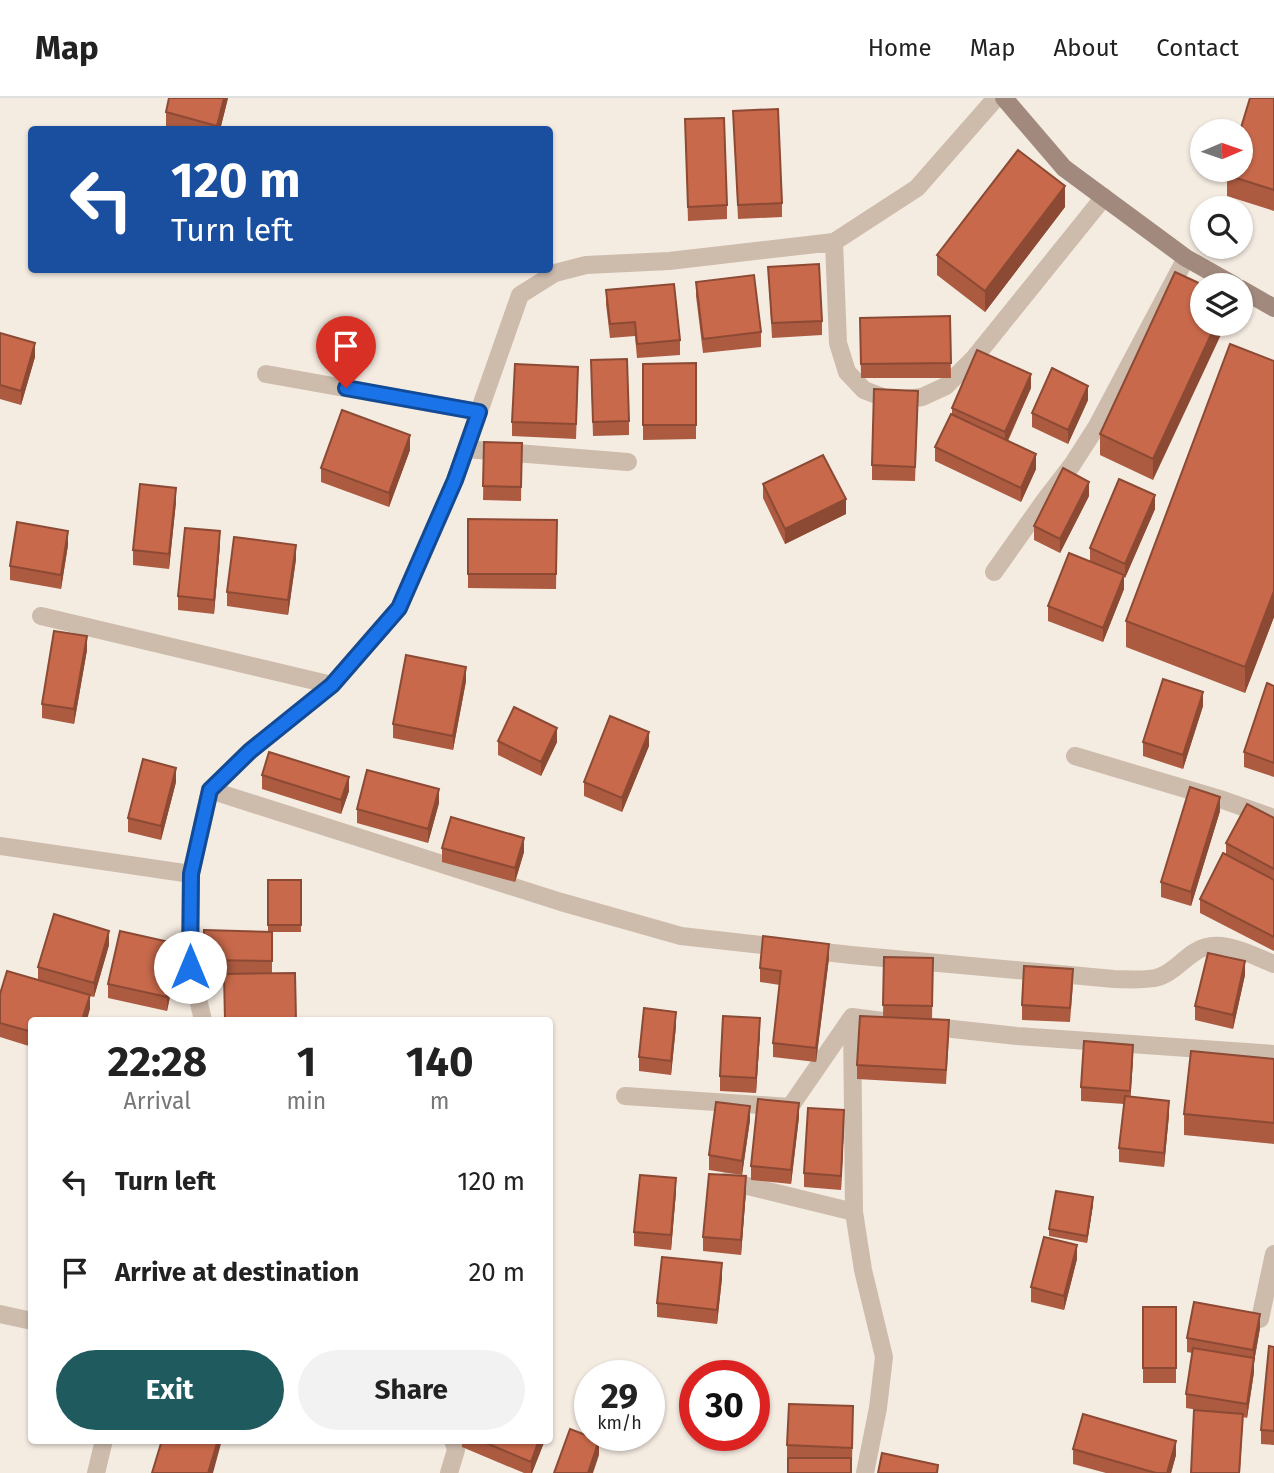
<!DOCTYPE html>
<style>
body{margin:0;font-family:"Fira Sans",sans-serif;background:#f2f2f2;color:#222;height:100vh;display:flex;flex-direction:column;font-size:26px;white-space:nowrap}
*{box-sizing:border-box;margin:0}
p{font-size:23px;color:#767676}
.icon{flex:none;width:38px;height:38px;fill:none;stroke:currentColor;stroke-width:2;stroke-linecap:round;stroke-linejoin:round}
.map{position:relative;flex:1;overflow:hidden}
.panel{position:absolute;left:28px;top:919px;width:525px;height:427px;display:flex;flex-direction:column;background:#fff;border-radius:7px;box-shadow:0 2px 5px #0004}
.panel>*{flex:none}
.guide{position:absolute;left:28px;top:28px;width:525px;height:147px;border-radius:7px;box-shadow:0 2px 5px #0004;background:#1a4fa0;color:#fff;overflow:hidden}
.needle{width:46px;rotate:88deg}
.buttons{position:absolute;left:1190px;top:21px;display:grid;gap:14px}
.buttons a{display:grid;place-items:center;width:63px;height:63px;border-radius:50%;background:#fff;box-shadow:0 2px 5px #0004;font-size:35px}
.speed{position:absolute;left:574px;top:1262px;display:flex;gap:14px;font-size:35px;font-weight:700;text-align:center}
.speed>*{display:grid;place-content:center;width:91px;height:91px;border-radius:50%;background:#fff;box-shadow:0 2px 5px #0004;line-height:1}
.speed small{font-size:18px;font-weight:400}
.speed .limit{border:10px solid #d22;background:#fff;color:#111}
.pin{position:absolute;display:grid;place-items:center;width:60px;height:60px;color:#fff;margin:-72px -30px;border-radius:50% 50% 50% 0;rotate:-45deg;box-shadow:0 0 7px #0007}
.pin .icon{rotate:45deg}
.me{position:absolute;width:77px;margin:-38px;rotate:0deg;stroke-linejoin:round;filter:drop-shadow(0 0 5px #0008)}
.turn{display:flex;align-items:center;gap:24px;height:147px;padding:0 28px;font-size:32px}
.turn .icon{width:91px;height:91px;stroke-width:2.5}
.turn b{display:block;font-size:49px;line-height:60px}
.eta{display:flex;justify-content:space-evenly;align-items:center;height:119px;text-align:center}
.eta b{font-size:42px;font-weight:700;line-height:49px}
.button{display:flex;gap:14px;margin-top:auto;padding:14px 28px}
.button a{flex:1;height:80px;border-radius:42px;background:#1f5a5e;color:#fff;font-size:28px;font-weight:700;line-height:80px;text-align:center}
.button a+a{background:#f2f2f2;color:#222}
ul{padding:0;list-style:none}
li{display:flex;align-items:center;gap:21px;height:91px;padding:0 28px}
li div{flex:1}
li b{display:block;font-size:26px}
li em{font-style:normal}
header{display:flex;align-items:center;gap:42px;box-sizing:border-box;height:98px;padding:0 35px;background:#fff;border-bottom:2px solid #e0e0e0}
header strong{font-size:33px}
nav{display:flex;gap:38px;margin-inline-start:auto;font-size:24px}
.map>svg:first-child{display:block}
</style>
<header>
<strong>Map</strong>
<nav><a>Home</a><a>Map</a><a>About</a><a>Contact</a></nav>
</header>
<div class="map">
<svg width="1274" height="1375" viewBox="0 0 1274 1375">
<rect width="100%" height="100%" fill="#f4ebe1"/>
<g fill="none" stroke-linecap="round" stroke-linejoin="round">
<!-- lane -->
<path stroke="#cdbbac" stroke-width="18" d="M449,1375L456,1352L453,1342"/>
<!-- street -->
<path stroke="#cdbbac" stroke-width="18" d="M834,144L838,245L847,274L864,292L893,303L922,299L946,288L975,259L1104,99
M266,276L479,314
M466,351L628,364
M994,474L1045,402L1072,367L1097,328L1186,160
M41,518L332,587
M1075,658L1223,702L1274,720
M210,692L561,804L681,838L851,857L1114,881C1128,881 1146,883 1159,879C1174,874 1182,862 1195,854C1219,838 1251,857 1274,866
M0,748L191,776
M852,919L854,1114L863,1172L884,1259L878,1310L865,1375
M203,922L190,868L191,776L210,692L250,653L332,587L399,510L455,382L520,197L555,175L586,167L669,163L834,144L917,90L996,0
M925,928L1017,938L1274,956
M625,998L790,1009L852,919L883,923
M727,1083L854,1114
M0,1216L32,1223
M1260,1221L1274,1156
M96,1375L104,1342"/>
<!-- secondary -->
<path stroke="#a18a7d" stroke-width="18" d="M1004,0L1064,70L1186,160L1234,187
M1241,191L1274,210"/>
</g>
<!-- wall -->
<path fill="#ac5a40" d="M228,0L220,32H179L166,28V14Z
M1274,0V113L1227,98V77Z
M733,13L782,105V119L738,121Z
M685,21L727,107V121L688,123Z
M1065,109L985,214L937,177V157Z
M768,169L822,223V237L772,240Z
M1175,174L1153,382L1100,357V336Z
M696,184L761,234V249L703,255L696,198Z
M606,192L680,242V257L637,260L635,238L610,240L606,206Z
M950,218L951,280H861L860,220Z
M0,235L35,259L21,307L0,301Z
M1274,263V519L1245,595L1126,549V523Z
M696,265V341L643,342V266Z
M591,276L629,323V337L593,338Z
M578,283L576,341L512,338V324Z
M1031,290L1008,343L1036,371L1021,404L935,363V349L952,317V310Z
M1088,302L1068,346L1032,329V315Z
M918,307L915,383L872,382V367Z
M484,344L522,345L521,403L483,402Z
M410,352L389,409L321,384V370Z
M763,386L846,416L785,446L763,400Z
M1089,398L1060,455L1034,442V428Z
M176,404L169,471L133,467V452Z
M1155,411L1125,480L1124,479V491L1103,544L1048,523V508L1090,463V450Z
M468,421L557,422L556,491L468,490Z
M68,447L61,491L10,482V468Z
M220,447L214,516L178,512V498Z
M296,461L288,517L227,508V494Z
M87,552L74,626L42,620V606Z
M466,583L453,652L393,640V626Z
M1274,588V679L1244,669V654Z
M1203,608L1183,671L1143,658V644Z
M498,643L557,644L541,678L498,657Z
M649,648L622,714L584,698V684Z
M262,677L349,693L341,716L262,691Z
M176,684L161,742L128,734V720Z
M439,705L428,745L357,725V711Z
M1220,713L1191,808L1161,799V784Z
M1274,720V853L1200,815V801L1226,757V745Z
M442,750L524,754L515,784L442,764Z
M268,782H301V834H272V875L204,877V832L268,834Z
M109,847L94,899L90,898V911L32,922V949L0,939V896L38,882V869Z
M884,859L933,860L932,922L949,937L946,986L857,981V967L883,919Z
M178,860L167,913L108,900V886Z
M829,860L816,964L773,959V945L780,887L760,884V870Z
M1245,877L1233,931L1195,922V908Z
M1073,886L1070,924L1022,922V907Z
M676,928L671,977L639,973V959Z
M760,935L756,995L720,993V978Z
M1133,961L1130,999L1169,1017L1164,1069L1119,1064V1050L1124,1006L1081,1003V989Z
M1274,961V1046L1184,1037V1016Z
M799,1019L791,1086L751,1082V1068Z
M750,1022L742,1077L709,1072V1057Z
M844,1026L841,1092L804,1089V1075Z
M746,1093L741,1157L703,1153V1139Z
M676,1094L671,1152L634,1148V1134Z
M1093,1107L1087,1145L1049,1138V1131Z
M1077,1161L1064,1212L1031,1204V1189Z
M32,1164V1188L29,1187V1173Z
M722,1180L717,1226L657,1219V1205Z
M1143,1209H1176V1285H1143Z
M1260,1230L1254,1264V1274L1247,1320L1243,1319L1240,1375H1191L1204,1313L1186,1310V1296L1192,1255L1187,1254V1240Z
M1274,1249V1347L1261,1346V1332Z
M853,1322L852,1364L787,1361V1347Z
M462,1342H545L532,1375H524L462,1349Z
M1073,1351L1176,1357L1171,1375H1106L1073,1366Z"/>
<!-- shaded-wall -->
<path fill="#8c4a34" d="M224,0H228L220,32H217V28Z
M1065,88V109L985,214V193Z
M1216,226H1226L1153,382V361Z
M35,245V259L21,307V293Z
M1031,276V290L1005,348V334Z
M1088,288V302L1068,346V332Z
M410,337V352L389,409V395Z
M1036,356V371L1021,404V390Z
M1089,384V398L1060,455V441Z
M176,390V404L169,471V456Z
M1155,397V411L1125,480V466Z
M846,401V416L785,446V431Z
M68,433V447L61,491V477Z
M220,433V447L214,516V502Z
M296,447V461L288,517V502Z
M1124,477V491L1103,544V530Z
M1274,493V519L1245,595V569Z
M87,538V552L74,626V611Z
M466,569V583L453,652V638Z
M1203,594V608L1183,671V657Z
M557,630V644L541,678V664Z
M649,634V648L622,714V700Z
M176,670V684L161,742V728Z
M349,679V693L341,716V702Z
M439,691V705L428,745V731Z
M1220,699V713L1191,808V794Z
M524,740V754L515,784V770Z
M109,833V847L94,899V885Z
M178,846V860L167,913V899Z
M829,846V860L816,964V950Z
M1245,863V877L1233,931V917Z
M90,897V911L87,922H82Z
M676,914V928L671,977V963Z
M760,920V935L756,995V980Z
M1133,947V961L1130,1007V993Z
M1169,1003V1017L1164,1069V1055Z
M799,1005V1019L791,1086V1072Z
M750,1008V1022L742,1077V1063Z
M844,1012V1026L841,1092V1078Z
M746,1078V1093L741,1157V1142Z
M676,1080V1094L671,1152V1137Z
M1093,1099V1107L1087,1145V1138Z
M1077,1147V1161L1064,1212V1198Z
M722,1165V1180L717,1226V1212Z
M1260,1216V1230L1254,1264V1274L1247,1320V1306L1253,1262V1252Z
M552,1312V1326L550,1332V1318Z
M218,1342H222L213,1375H208Z
M539,1342H545L532,1375H531V1364Z
M599,1342V1357L593,1375H588Z
M1176,1343V1357L1171,1375H1167Z"/>
<!-- building -->
<path fill="#c8694b" stroke="#8c4a34" stroke-width="2" d="M169,0H224L217,28L166,14Z
M1250,0H1274V92L1227,77L1228,72H1241L1240,33Z
M778,11L782,105L738,107L733,13Z
M724,20L727,107L688,109L685,21Z
M1018,52L1065,88L985,193L937,157Z
M819,166L822,223L772,225L768,169Z
M1175,174L1203,187H1202V226H1216L1153,361L1100,336Z
M754,177L761,234L703,241L696,184Z
M674,186L680,242L637,246L635,224L610,226L606,192Z
M950,218L951,265L861,266L860,220Z
M0,235L35,245L21,293L0,287Z
M1230,246L1274,263V493L1245,569L1126,523Z
M977,252L1031,276L1005,334L952,310Z
M627,261L629,323L593,324L591,262Z
M696,265V327H643V266Z
M515,266L578,269L576,326L512,324Z
M1052,270L1088,288L1068,332L1032,315Z
M874,291L918,293L915,369L872,367Z
M342,312L410,337L389,395L321,370Z
M951,316L1036,356L1021,390L935,349Z
M484,344L522,345L521,389L483,388Z
M823,357L846,401L785,431L763,386Z
M1063,370L1089,384L1060,441L1034,428Z
M1119,381L1155,397L1125,466L1090,450Z
M140,386L176,390L169,456L133,452Z
M468,421L557,422L556,476H468Z
M17,424L68,433L61,477L10,468Z
M185,430L220,433L214,502L178,498Z
M234,439L296,447L288,502L227,494Z
M1069,455L1124,477L1103,530L1048,508Z
M54,533L87,538L74,611L42,606Z
M406,557L466,569L453,638L393,626Z
M1163,581L1203,594L1183,657L1143,644Z
M1267,585L1274,588V665L1244,654Z
M514,609L557,630L541,664L498,643Z
M610,618L649,634L622,700L584,684Z
M269,654L349,679L341,702L262,677Z
M143,661L176,670L161,728L128,720Z
M367,672L439,691L428,731L357,711Z
M1190,689L1220,699L1191,794L1161,784Z
M1247,706L1274,720V771L1226,745Z
M451,719L524,740L515,770L442,750Z
M1223,755L1274,782V839L1200,801Z
M268,782H301V827H268Z
M54,816L109,833L94,885L38,869Z
M204,832L272,834V863L204,862Z
M120,833L178,846L167,899L108,886Z
M763,838L829,846L816,950L773,945L781,873L760,870Z
M1208,855L1245,863L1233,917L1195,908Z
M884,859L933,860L932,908L883,907Z
M1024,868L1073,871L1070,910L1022,907Z
M7,873L90,897L82,922H32V934L0,925V896Z
M295,875L296,922H225L224,876Z
M644,910L676,914L671,963L639,959Z
M723,918L760,920L756,980L720,978Z
M860,918L949,922L946,972L857,967Z
M1084,943L1133,947L1130,993L1081,989Z
M1191,953L1274,961V1025L1184,1016Z
M1125,998L1169,1003L1164,1055L1119,1050Z
M758,1001L799,1005L791,1072L751,1068Z
M716,1004L750,1008L742,1063L709,1057Z
M808,1010L844,1012L841,1078L804,1075Z
M709,1076L746,1078L741,1142L703,1139Z
M640,1077L676,1080L671,1137L634,1134Z
M1056,1093L1093,1099L1087,1138L1049,1131Z
M1044,1139L1077,1147L1064,1198L1031,1189Z
M662,1159L722,1165L717,1212L657,1205Z
M1194,1204L1260,1216L1253,1252L1187,1240Z
M1143,1209H1176V1270H1143Z
M1269,1248L1274,1249V1333L1261,1332Z
M1193,1250L1254,1260L1247,1306L1186,1296Z
M789,1306L853,1308L852,1350L787,1347Z
M1194,1312L1243,1316L1239,1375H1191Z
M1083,1316L1176,1343L1167,1375H1156L1073,1351Z
M570,1331L599,1342L588,1375H554Z
M162,1342H218L208,1375H152Z
M479,1342H539L531,1364Z
M882,1355L938,1367L937,1375H878Z
M788,1360H851V1375H788Z"/>
<g fill="none" stroke-linecap="round" stroke-linejoin="round">
<defs>
<path id="route" d="M190,869L191,776L210,692L250,653L332,587L399,510L455,382L479,314L346,290"/>
</defs>
<!-- route casing -->
<use href="#route" stroke="#114b97" stroke-width="18"/>
<!-- route -->
<use href="#route" stroke="#1a73e8" stroke-width="12"/>
</g>
</svg>
<div class="buttons">
<a><svg class="needle" viewBox="-14 -14 28 28"><path d="M0-13l5 13h-10z" fill="#e53935"/><path d="M0 13l5-13h-10z" fill="#767676"/></svg></a>
<a><svg class="icon" aria-label="search" viewBox="0 0 24 24"><circle cx="10" cy="10" r="6"/><path d="M15 15l6 6"/></svg></a>
<a><svg class="icon" aria-label="layers" viewBox="0 0 24 24"><path d="M12 4l9 5-9 5-9-5zM3 14l9 5 9-5"/></svg></a>
</div>
<div class="speed"><div>29<small>km/h</small></div><div class="limit">30</div></div>
<div class="pin" style="left:346px;top:290px;background:#d93025"><svg class="icon" aria-label="arrive" viewBox="0 0 24 24"><path d="M6 21V4h12l-3 4 3 4H6"/></svg></div>
<svg class="me" style="left:190px;top:869px" viewBox="-20 -20 40 40"><circle r="19" fill="#fff"/><path d="M0-13L10 11 0 6-10 11z" fill="#1a73e8"/></svg>
<div class="guide">
<div class="turn"><svg class="icon" aria-label="left" viewBox="0 0 24 24"><path d="M17 20v-9H6M10 6l-5 5 5 5"/></svg><div><b>120 m</b>Turn left</div></div>
</div>
<section class="panel">
<div class="eta">
<div><b>22:28</b><p>Arrival</p></div>
<div><b>1</b><p>min</p></div>
<div><b>140</b><p>m</p></div>
</div>
<ul>
<li><svg class="icon" aria-label="left" viewBox="0 0 24 24"><path d="M17 20v-9H6M10 6l-5 5 5 5"/></svg><div><b>Turn left</b></div><em>120 m</em></li>
<li><svg class="icon" aria-label="arrive" viewBox="0 0 24 24"><path d="M6 21V4h12l-3 4 3 4H6"/></svg><div><b>Arrive at destination</b></div><em>20 m</em></li>
</ul>
<div class="button"><a>Exit</a><a>Share</a></div>
</section>
</div>
